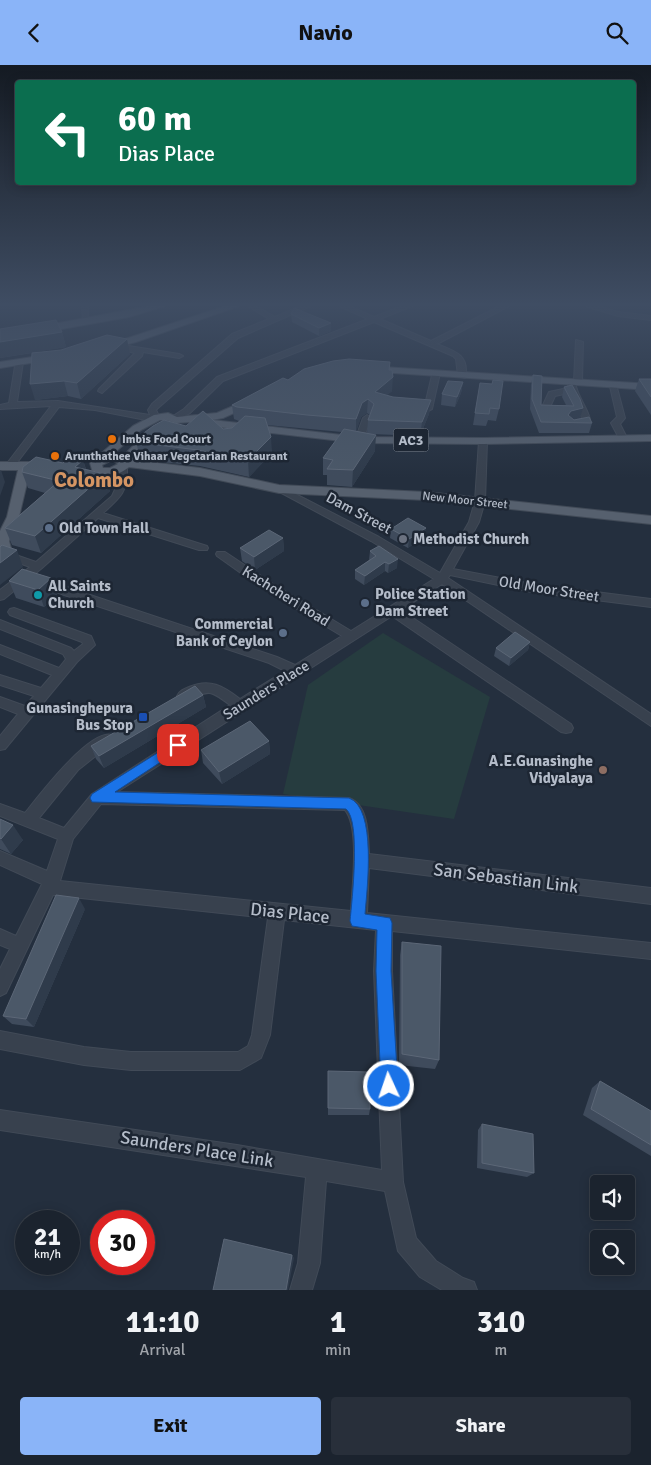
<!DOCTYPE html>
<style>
body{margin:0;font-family:Signika,sans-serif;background:#282f3a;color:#f1f3f6;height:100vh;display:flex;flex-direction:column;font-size:19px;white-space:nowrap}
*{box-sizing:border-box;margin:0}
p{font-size:16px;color:#a0a4aa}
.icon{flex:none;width:28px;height:28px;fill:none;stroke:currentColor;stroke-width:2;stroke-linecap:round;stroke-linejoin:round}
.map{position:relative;height:1225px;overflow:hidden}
.panel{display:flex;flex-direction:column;background:#1b232e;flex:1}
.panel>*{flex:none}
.top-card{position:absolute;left:15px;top:15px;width:621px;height:105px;border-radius:5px;box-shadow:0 2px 12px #0003,0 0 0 1px #39404a;background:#0b6e4f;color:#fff;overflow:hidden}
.controls{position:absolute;left:590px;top:1110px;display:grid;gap:10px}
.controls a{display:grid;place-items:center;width:45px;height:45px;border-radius:5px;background:#1b232e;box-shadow:0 2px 12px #0003,0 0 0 1px #39404a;font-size:25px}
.speed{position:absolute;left:15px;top:1145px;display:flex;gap:10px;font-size:25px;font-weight:700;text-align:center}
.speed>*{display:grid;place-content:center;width:65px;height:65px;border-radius:50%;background:#1b232e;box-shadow:0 2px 12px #0003,0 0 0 1px #39404a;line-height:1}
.speed small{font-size:12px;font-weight:400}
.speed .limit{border:8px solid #d22;background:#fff;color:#111}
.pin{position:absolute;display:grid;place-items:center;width:42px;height:42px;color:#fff;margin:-21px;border-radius:10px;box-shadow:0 2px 8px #0006}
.me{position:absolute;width:55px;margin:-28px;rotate:357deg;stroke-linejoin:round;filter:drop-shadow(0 0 4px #0008)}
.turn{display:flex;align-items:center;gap:18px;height:105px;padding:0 20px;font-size:22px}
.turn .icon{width:65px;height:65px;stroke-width:2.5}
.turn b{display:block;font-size:35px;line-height:42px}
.eta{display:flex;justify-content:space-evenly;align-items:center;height:85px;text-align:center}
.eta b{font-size:30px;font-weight:700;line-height:35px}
.cta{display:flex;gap:10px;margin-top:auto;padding:10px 20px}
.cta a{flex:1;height:58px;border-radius:5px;background:#8ab4f8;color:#111;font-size:20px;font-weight:700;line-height:58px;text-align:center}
.cta a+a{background:#282f3a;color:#f1f3f6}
header{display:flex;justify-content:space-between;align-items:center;height:65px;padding:0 20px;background:#8ab4f8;color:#111;font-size:22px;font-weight:700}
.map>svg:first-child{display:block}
</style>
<header><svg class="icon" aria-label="back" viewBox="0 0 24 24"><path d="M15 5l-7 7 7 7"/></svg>Navio<svg class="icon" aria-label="search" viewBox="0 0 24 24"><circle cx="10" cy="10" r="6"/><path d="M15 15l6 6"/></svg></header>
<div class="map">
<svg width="651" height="1225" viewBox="0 0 651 1225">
<rect width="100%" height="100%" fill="#242f3e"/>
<!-- green -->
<path fill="#263c3f" d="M383,568L490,632L454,754L283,729L308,620Z"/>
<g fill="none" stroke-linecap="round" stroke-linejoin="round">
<defs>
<path id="minor" d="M82,241H88V257L83,256Z
M248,241H256L275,252L301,241H311L238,273L158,343L156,345L159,351L151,356L95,345L59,342L13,403H7L5,401L51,341L0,344V340L9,338L16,295L23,297L17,337L58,336L150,350L148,345L152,339L232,269L269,254Z
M339,241H349L374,252L402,241H412L380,254L431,276L500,241H509L437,279C455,286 470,290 465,313L458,311L456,294L453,291L374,257L223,316L190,348L177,355L170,353L184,344L217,312L368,254Z
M585,241H597L618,247L651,251V255L618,251Z
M576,275L583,277L582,316L578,318L575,317C577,331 586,340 590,354C585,361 578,367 570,360L579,357L582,354L579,343L569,328L555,331L550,342L543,340L549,327L568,323V315L574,316Z
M110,278L179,289L183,291L179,293L143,287L142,291L102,328L98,326L99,324L135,288L110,282Z
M433,306L440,308L432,344L428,346L424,344Z
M609,317L616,319L625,353L620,359L627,373L626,375H620L611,358L617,352Z
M367,350L371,353L363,375L356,377L355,375L363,353Z
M483,373L487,376L485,436L479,457L453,504L532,519L651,534V542L532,527L450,510L448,513L651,649V661L442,519L401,545L571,659L573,663L571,667L566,668L561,667L392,551L117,727L349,733C369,740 368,771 369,789L651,823V839L369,803L367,848L651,878V894L392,866V906L403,1117L416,1173L436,1196L463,1213L474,1217L477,1225H442L420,1212L398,1186L385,1126L326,1116L320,1198L312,1225H290L298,1198L306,1112L0,1065V1045L237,1080L382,1105L374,906L376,865L284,855L270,970L261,993L240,1005H131L84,1000L0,984V966L84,982L131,987H238L248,981L252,970L268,853L53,830L6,928L0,931V904L10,884L0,880V864L16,871L42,819L0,800V786L47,806L58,774L0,751V739L25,748C38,732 90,663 112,670L114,674L112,678L78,705L39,753L64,763L92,729L230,640C205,621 210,628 183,636L178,634L177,631C179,626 184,624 189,622C210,613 223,621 240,634L285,606L269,598L34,520L32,517L34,514H42L277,592L295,600L342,571L262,523L217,491L216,489L217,487H225L270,517L351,566L434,514L371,476L274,424L276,422H282L379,472L440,508L469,457L475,436L479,376ZM101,739L345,745C360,762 352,824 351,846L60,816L73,774Z
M122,400L127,403C128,427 120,433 103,448L207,481L208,483L207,485H199L98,453L42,503L4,534L0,535V525L30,502L2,492L1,490L2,488H10L36,497L112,431L118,418L117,403Z
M14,543L91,571L95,580L77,597L5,684L0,685V671L18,649L0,642V632L25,641L34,631L0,620V610L41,623L52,610L0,589V580L59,603L66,594L63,589L0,564V555L71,583L74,586L83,579L82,577L10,550L8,547L10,544Z"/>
<path id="major" d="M149,241H165L129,252L0,275V269Z
M225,241H239L136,277L106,285L101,282Z
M52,289L55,290V294L0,303V297Z
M367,301L651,319V325L363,306L362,304Z
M252,333L256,334L257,336L256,338L223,353L212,355L359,372L483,373L651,370V376L483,379L359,378L209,361L203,358L206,356L176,358L166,355H160L141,365L114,388L124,390L134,380L154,367L160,370L158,372L142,384L132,395L200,403L279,420L426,427L651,451V459L426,435L279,428L200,411L129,402C118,411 106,412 93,408L90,398L133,361L154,350L168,348L177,352L217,348ZM112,395L118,399L110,403H103L102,400Z
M0,397H34L40,401L38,404L30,405L19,452L9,476L13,490L5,497L0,498V466L7,452L18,405H0Z"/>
</defs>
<!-- minor casing -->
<use href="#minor" stroke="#414a57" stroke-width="2"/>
<!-- major casing -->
<use href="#major" stroke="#414a57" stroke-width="2"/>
<!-- minor -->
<use href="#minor" fill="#38414e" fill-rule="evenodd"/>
<!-- major -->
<use href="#major" fill="#56606e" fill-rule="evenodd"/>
</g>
<!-- wall -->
<path fill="#3f4b5c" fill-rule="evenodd" d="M291,249L331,258V266L319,271L292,257Z
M0,264L62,267L66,282L33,287L130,289L81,334L68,331L35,335L32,288L0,293Z
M389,305L392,326L387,330L393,332L431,335L429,349L420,371L372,369L375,386L352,422L327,420V410H323V393L342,367L267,360L272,388L249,412L200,401L161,397L139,391L136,374L186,361L223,364L232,363L239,356L234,354L232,340L288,315ZM367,348L370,350L368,355L367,368L356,366L361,352Z
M533,310L541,340H566L562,332L564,322L572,320L580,353L592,358L589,368H539L530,344L531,320Z
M639,314H651V350L635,326Z
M463,317L461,328L455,342L441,340L442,329Z
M480,318L499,344L496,356L488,355L486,361L473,360Z
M83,395L86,404L105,409L110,426L41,488L12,480L5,463L45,428L28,423L22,407L63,398Z
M391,464L425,471L408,483L390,473Z
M283,473L284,486L255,505L242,496L240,483Z
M370,486L397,503L388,508L385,506L364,520L355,514V505L369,495Z
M51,513L57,530L44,542L16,533L9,516Z
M530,577L528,585L509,601L494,591L496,583Z
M203,630L206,642L104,703L96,694L91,681Z
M269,676L270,689L222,719L203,698L201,685Z
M0,754L23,775L11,789L0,784Z
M85,844L34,962L12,959L3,951Z
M402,877L439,995L435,1004L399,1000L400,890Z
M328,1006L370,1044L369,1050H328Z
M600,1016L651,1046V1091L583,1050L592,1023Z
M482,1059L534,1108L527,1112L477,1103L478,1065Z"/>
<!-- shaded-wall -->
<path fill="#2f3b4b" d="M331,258V266L319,271V263Z
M62,267L66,282L0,293V277Z
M127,274L130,289L81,334L77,318Z
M393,312L392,326L375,341V327Z
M64,316L68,331L35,335L30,319Z
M463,317L461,328L455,342L457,332Z
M368,334L367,348L361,352L356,368V354L362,338Z
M431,335L429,349L420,371L422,357Z
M583,343L580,353L568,356V350L571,346Z
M376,370L375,386L352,422L353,405Z
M271,372L272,388L249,412L248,395Z
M83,395L88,412L75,402Z
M1,405L5,417L0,431V406Z
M105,409L110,426L41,488L35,471Z
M426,463L425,471L408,483L409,474Z
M283,473L284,486L255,505L254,492Z
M17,485L23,502L0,520V498Z
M398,494L397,503L388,508L389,499Z
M385,497V506L364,520L365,511Z
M51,513L57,530L44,542L38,525Z
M530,577L528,585L509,601L511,593Z
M203,630L206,642L104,703L99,691Z
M269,676L270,689L222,719L219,707Z
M13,760L23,775L11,789L1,774Z
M79,833L85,844L34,962L26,954Z
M292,1190L294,1193L288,1225H286Z"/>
<!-- building -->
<path fill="#4b5868" stroke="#5c6777" d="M294,243L331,258L319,263L291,249Z
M56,255L62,267L0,277V264Z
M107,270L127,274L77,318L64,316L30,319L32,288L61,285Z
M349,294L390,297L389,305H392L393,312L375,327L393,332L431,335L422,357L368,355L374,339L368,334L362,338L356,354L307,350L237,342L232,340L283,313L288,315L304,304L333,296Z
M533,310L542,311L541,340L574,341L564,322L572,320L580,334L583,343L571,346L568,350L574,355L589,352L592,358L541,357L532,334Z
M639,314H651V332Z
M493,315L503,316L499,344L490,343L489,349L475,348L480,318L492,319Z
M448,316L463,317L457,332L442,329Z
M203,346L223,364L232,363L245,351L265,353L271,372L248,395L198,385L158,380L136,374L153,361L164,355L186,361Z
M344,364L376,370L353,405L327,404L333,395L323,393Z
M36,392L63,398L70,392L83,395L75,402L105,409L35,471L5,463L59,416L22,407L23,402Z
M408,453L426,463L409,474L391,464Z
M269,465L283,473L254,492L240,483Z
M2,480L17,485L0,498V482Z
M379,481L398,494L389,499L385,497L365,511L355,505L376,491L370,486Z
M22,504L51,513L38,525L9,516Z
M515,567L530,577L511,593L496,583Z
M195,621L203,630L99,691L91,681Z
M250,656L269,676L219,707L201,685Z
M0,754L13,760L1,774L0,773Z
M56,830L79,833L26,954L3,951Z
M402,877L441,881L439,995L402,989Z
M328,1006L369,1007L370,1044L328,1043Z
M600,1016L651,1046V1080L591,1044Z
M482,1059L533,1069L534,1108L482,1098Z
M224,1174L292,1190L286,1225H213Z"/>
<!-- sky -->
<linearGradient id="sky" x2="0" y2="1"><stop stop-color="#141a22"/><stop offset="0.58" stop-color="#3f4d63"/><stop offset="1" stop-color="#3f4d63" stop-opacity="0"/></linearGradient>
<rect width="651" height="413" fill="url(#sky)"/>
<!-- route -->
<path fill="#1a73e8" stroke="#114b97" d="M178,675L182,676L184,680L182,683L115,727L349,733C377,743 367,824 365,849L390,853L392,858L391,906L398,1021L395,1027L389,1029L383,1027L381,1021L376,906L377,865L352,861L350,856C352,835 361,756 346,744L92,737L90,733L92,729Z"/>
<!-- markers -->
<g fill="#e8710a" stroke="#1d2633" stroke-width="2">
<circle cx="112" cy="374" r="5"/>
<circle cx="55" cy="391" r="5"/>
</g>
<g fill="#5c6f8a" stroke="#1d2633" stroke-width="2">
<circle cx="49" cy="463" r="5"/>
<circle cx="365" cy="538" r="5"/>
<circle cx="283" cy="568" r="5"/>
</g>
<circle fill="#6b7280" stroke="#1d2633" stroke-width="2" cx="403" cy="474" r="5"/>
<circle fill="#0f9aa8" stroke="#1d2633" stroke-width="2" cx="38" cy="530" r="5"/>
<rect fill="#1a4fb4" stroke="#1d2633" stroke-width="2" x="138" y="647" width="10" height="10" rx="2.5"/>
<circle fill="#8d6e63" stroke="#1d2633" stroke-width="2" cx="603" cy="705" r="5"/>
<g text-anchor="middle" stroke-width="5" stroke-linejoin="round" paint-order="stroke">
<!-- far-poi labels -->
<g font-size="12" font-weight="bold" fill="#b4bcc9" stroke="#1d2633" text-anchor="start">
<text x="122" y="378">Imbis Food Court</text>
<text x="65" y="395">Arunthathee Vihaar Vegetarian Restaurant</text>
</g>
<!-- far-street labels -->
<g font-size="12" fill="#b4bcc9" stroke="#1d2633">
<text transform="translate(465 435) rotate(6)" y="4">New Moor Street</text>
</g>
<!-- shield labels -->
<rect fill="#1d2633" stroke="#878f9c" stroke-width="1" x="393.5" y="363.5" width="35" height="23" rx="4"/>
<g font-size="14" font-weight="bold" fill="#b4bcc9">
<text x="411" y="380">AC3</text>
</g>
<!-- street labels -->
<g font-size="15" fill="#b4bcc9" stroke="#1d2633">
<text transform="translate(359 448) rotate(28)" y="5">Dam Street</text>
<text transform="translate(549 524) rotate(9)" y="5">Old Moor Street</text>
<text transform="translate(286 531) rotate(32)" y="5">Kachcheri Road</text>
<text transform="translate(266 625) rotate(-32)" y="5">Saunders Place</text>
</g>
<!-- poi labels -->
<g font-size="15" font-weight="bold" fill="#b4bcc9" stroke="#1d2633" text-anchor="start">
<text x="59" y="468">Old Town Hall</text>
<text x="413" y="479">Methodist Church</text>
<text x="48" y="526">All Saints<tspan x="48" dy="17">Church</tspan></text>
<text x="375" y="534">Police Station<tspan x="375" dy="17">Dam Street</tspan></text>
<text x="273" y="564" text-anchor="end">Commercial<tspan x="273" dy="17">Bank of Ceylon</tspan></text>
<text x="133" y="648" text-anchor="end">Gunasinghepura<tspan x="133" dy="17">Bus Stop</tspan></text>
<text x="593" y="701" text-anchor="end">A.E.Gunasinghe<tspan x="593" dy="17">Vidyalaya</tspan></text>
</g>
<!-- near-street labels -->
<g font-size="18" fill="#b4bcc9" stroke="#1d2633">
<text transform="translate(506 813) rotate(7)" y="6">San Sebastian Link</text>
<text transform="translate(290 848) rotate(6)" y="6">Dias Place</text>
<text transform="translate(197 1084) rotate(9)" y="6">Saunders Place Link</text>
</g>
<!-- far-town labels -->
<g font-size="21" font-weight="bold" fill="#d59563" stroke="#1d2633">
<text x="94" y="422">Colombo</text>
</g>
</g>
</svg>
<div class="controls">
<a><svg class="icon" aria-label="sound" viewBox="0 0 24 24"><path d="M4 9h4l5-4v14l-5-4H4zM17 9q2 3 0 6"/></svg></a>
<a><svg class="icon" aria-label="search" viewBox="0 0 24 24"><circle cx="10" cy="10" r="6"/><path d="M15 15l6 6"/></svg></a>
</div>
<div class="speed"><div>21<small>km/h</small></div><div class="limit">30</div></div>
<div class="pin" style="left:178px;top:680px;background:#d93025"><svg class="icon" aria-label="arrive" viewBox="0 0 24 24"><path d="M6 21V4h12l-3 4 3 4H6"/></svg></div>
<svg class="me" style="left:389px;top:1021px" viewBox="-20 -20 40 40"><circle r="17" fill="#1a73e8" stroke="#fff" stroke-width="3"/><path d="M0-11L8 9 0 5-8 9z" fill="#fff"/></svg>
<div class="top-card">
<div class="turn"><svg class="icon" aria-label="left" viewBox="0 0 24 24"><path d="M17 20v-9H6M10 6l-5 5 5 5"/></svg><div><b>60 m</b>Dias Place</div></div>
</div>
</div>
<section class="panel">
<div class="eta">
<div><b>11:10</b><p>Arrival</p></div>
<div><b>1</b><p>min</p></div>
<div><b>310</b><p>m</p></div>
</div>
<div class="cta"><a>Exit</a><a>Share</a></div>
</section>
